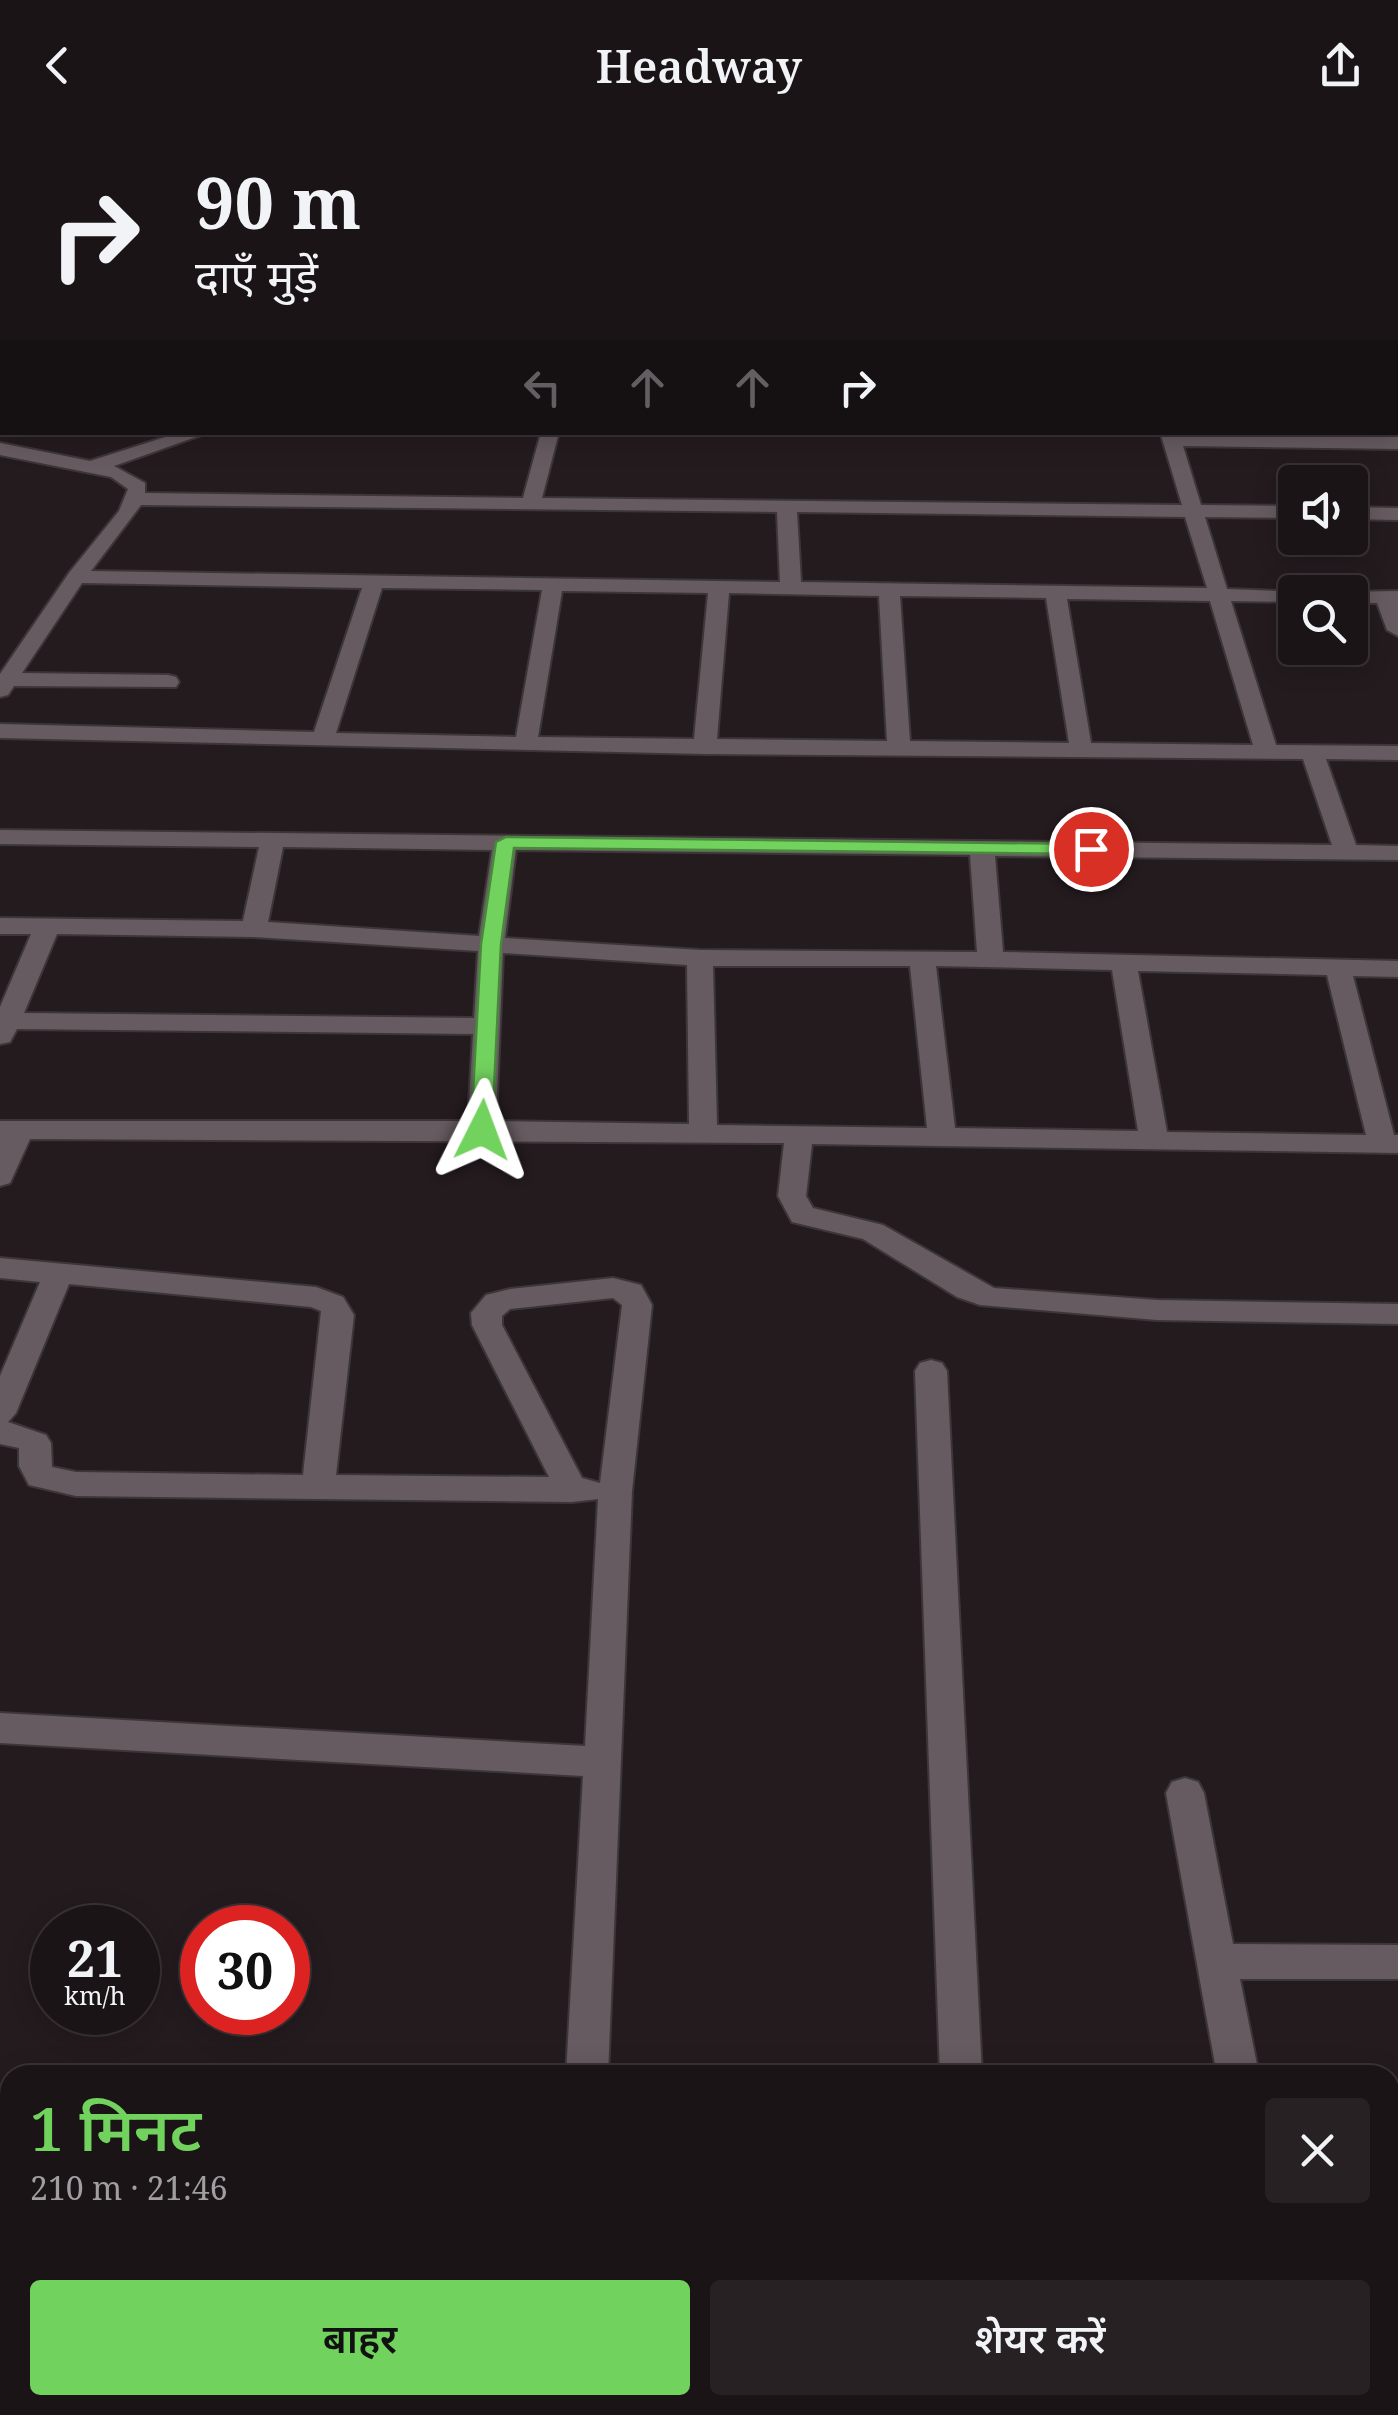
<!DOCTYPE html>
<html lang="hi">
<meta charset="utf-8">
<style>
body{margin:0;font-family:"Noto Serif","Noto Sans Devanagari",serif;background:#282124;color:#f1f3f6;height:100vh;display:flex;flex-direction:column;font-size:38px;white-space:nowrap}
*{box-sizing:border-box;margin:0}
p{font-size:32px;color:#a09ea1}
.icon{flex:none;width:55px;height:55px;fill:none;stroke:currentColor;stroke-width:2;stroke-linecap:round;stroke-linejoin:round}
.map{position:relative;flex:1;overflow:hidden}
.side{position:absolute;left:0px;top:1935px;width:1400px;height:350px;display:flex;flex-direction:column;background:#1b1417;border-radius:30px 30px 0 0;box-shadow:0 5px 25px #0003,0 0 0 2px #393336}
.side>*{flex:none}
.banner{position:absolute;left:0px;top:0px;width:1400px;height:305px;box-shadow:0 5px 25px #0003,0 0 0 2px #393336;background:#1b1417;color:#f1f3f6;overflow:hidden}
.controls{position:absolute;left:1278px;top:335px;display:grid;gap:20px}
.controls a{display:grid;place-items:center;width:90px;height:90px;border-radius:10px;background:#1b1417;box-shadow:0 5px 25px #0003,0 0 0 2px #393336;font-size:50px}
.speed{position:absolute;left:30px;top:1775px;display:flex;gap:20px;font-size:50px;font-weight:700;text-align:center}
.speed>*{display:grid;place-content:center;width:130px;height:130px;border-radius:50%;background:#1b1417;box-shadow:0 5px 25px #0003,0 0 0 2px #393336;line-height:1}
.speed small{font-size:25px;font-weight:400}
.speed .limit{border:15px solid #d22;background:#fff;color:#111}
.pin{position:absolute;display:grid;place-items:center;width:85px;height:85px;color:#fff;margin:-42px;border:5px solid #fff;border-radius:50%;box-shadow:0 2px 10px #0007}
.me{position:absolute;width:110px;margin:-55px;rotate:3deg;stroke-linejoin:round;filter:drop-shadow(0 0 8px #0008)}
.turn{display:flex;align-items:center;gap:35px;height:210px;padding:0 30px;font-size:45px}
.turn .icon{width:130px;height:130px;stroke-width:2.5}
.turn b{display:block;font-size:70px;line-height:85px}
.lanes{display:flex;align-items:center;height:95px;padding:0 30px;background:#0003;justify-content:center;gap:50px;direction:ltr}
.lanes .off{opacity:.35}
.round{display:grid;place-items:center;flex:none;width:105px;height:105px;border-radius:10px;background:#282124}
.summary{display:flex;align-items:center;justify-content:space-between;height:170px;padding:0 30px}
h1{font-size:60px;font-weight:600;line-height:75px;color:#72d25e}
.primary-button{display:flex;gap:20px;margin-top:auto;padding:20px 30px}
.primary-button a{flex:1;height:115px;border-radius:10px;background:#72d25e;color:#111;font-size:40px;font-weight:600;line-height:115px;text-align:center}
.primary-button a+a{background:#282124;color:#f1f3f6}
header{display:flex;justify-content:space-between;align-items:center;height:130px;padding:0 30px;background:#1b1417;font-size:45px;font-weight:600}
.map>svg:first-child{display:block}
</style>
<header><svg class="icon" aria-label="back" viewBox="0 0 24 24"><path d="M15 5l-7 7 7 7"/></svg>Headway<svg class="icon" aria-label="share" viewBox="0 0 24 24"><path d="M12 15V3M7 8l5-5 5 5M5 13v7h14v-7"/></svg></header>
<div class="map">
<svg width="1398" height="2285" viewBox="0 0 1398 2285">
<rect width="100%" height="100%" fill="#241b1f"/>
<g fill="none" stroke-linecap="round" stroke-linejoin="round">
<defs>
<path id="minor" d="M239,0H255L256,2H241Z
M0,62L2,63V72H0Z
M2,105V115L0,116V106Z
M0,211H2V222H0Z
M181,302H210L114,336L145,353V363L523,368L541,302H559L542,368L1182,375L1160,302L1398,307V319L1183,316L1201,375L1295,376V388L1205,387L1227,459L1303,462H1295V472L1231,471L1276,615L1398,616V630L1326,629L1356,715L1398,716V730L995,726L1003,822L1398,831V847L1353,846L1394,1005H1398V1023L812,1014L806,1066L813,1078L883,1095L994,1158L1157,1170L1398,1174V1194L1157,1190L980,1175L957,1167L863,1109L792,1092L778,1066L784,1013L30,1009L10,1053L0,1056V991H468L473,904L17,899L10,912L0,914V877L31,804H0V788L243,791L259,717L0,714V700L1332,715L1303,629L705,624L0,608V594L314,602L362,458L82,453L22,543L168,545L176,547L179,552L176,557L14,556L8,565L0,567V544L69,443L119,381L128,359L111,347L0,325V313L90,331ZM141,375L777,382L780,452L91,441ZM797,382L1185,387L1207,458L801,452ZM382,458L542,460L516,607L336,603ZM562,461L708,463L694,609L538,607ZM729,463L879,466L887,611L717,609ZM900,466L1046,468L1069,613L910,611ZM1067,469L1210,471L1253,615L1091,613ZM283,717L492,720L479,806L268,792ZM516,720L970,725L977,822L700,820L505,808ZM57,804L254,807L478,821L474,888L24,883ZM503,823L687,835L689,994L496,991ZM713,836H910L927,998L717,995ZM936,836L1112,840L1138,1001L955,998ZM1138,841L1327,845L1366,1005L1167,1002Z
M1350,377L1398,378V390L1350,389Z
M1398,461V506L1387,500L1377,473H1350V462H1343Z
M0,1128L316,1157L343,1167L354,1185L336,1345L549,1347L472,1195L471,1183L486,1165L510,1159L613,1148L641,1155L652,1175L632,1361L608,1945H566L583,1646L0,1613V1583L585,1616L598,1369L572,1372L76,1366L29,1355L19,1336V1318L0,1314V1246L40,1152L0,1148ZM69,1154L311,1177L321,1181L303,1345L76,1342L52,1337L51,1313L46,1305L8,1292L16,1283ZM613,1168L622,1175L600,1353L582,1348L502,1195V1186L510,1179Z
M931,1230L942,1233L947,1241L982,1945H940L915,1241L920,1233Z
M1185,1648L1198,1652L1204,1663L1233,1814L1398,1815V1849H1240L1259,1945H1217L1166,1663L1172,1652Z
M191,2275H237L235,2285H189Z"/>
<path id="major" d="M1390,2035H1398V2075H1390Z
M0,2049H10V2089H0Z
M0,2118H10V2160H0Z
M1390,2127H1398V2169H1390Z"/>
</defs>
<!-- minor casing -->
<use href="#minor" stroke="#3d3639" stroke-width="4"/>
<!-- major casing -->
<use href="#major" stroke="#3d3639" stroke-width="4"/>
<!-- minor -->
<use href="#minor" fill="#665b60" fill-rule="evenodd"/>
<!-- major -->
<use href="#major" fill="#a17488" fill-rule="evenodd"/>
</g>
<!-- route -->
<path fill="#72d25e" stroke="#4a883d" stroke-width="2.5" d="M506,707L1091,714L1100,719L1091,724L514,718L501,814L492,1000L482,1007L471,1000L481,814L496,712Z"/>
</svg>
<div class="controls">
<a><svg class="icon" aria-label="sound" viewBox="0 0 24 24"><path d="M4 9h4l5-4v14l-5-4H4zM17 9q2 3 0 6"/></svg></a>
<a><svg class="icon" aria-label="search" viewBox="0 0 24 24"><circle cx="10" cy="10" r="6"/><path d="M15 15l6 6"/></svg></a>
</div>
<div class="speed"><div>21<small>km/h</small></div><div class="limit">30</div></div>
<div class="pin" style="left:1091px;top:719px;background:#d93025"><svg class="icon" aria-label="arrive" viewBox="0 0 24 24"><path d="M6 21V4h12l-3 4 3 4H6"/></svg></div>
<svg class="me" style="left:482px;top:1000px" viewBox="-20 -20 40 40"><path d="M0-17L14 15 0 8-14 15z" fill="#72d25e" stroke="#fff" stroke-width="4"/></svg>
<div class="banner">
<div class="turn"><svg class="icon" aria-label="right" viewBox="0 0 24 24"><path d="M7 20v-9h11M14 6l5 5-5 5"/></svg><div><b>90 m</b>दाएँ मुड़ें</div></div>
<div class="lanes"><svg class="icon off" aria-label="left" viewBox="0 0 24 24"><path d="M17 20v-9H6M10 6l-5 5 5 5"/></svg><svg class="icon off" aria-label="ahead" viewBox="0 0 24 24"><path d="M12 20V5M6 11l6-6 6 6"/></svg><svg class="icon off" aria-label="ahead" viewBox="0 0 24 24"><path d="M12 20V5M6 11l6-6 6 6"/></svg><svg class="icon" aria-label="right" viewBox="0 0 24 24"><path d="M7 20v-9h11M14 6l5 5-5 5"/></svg></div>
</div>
<section class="side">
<div class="summary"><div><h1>1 मिनट</h1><p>210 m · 21:46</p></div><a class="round"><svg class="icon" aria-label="close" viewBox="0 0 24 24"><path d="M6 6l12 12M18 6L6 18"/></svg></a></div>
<div class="primary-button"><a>बाहर</a><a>शेयर करें</a></div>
</section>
</div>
